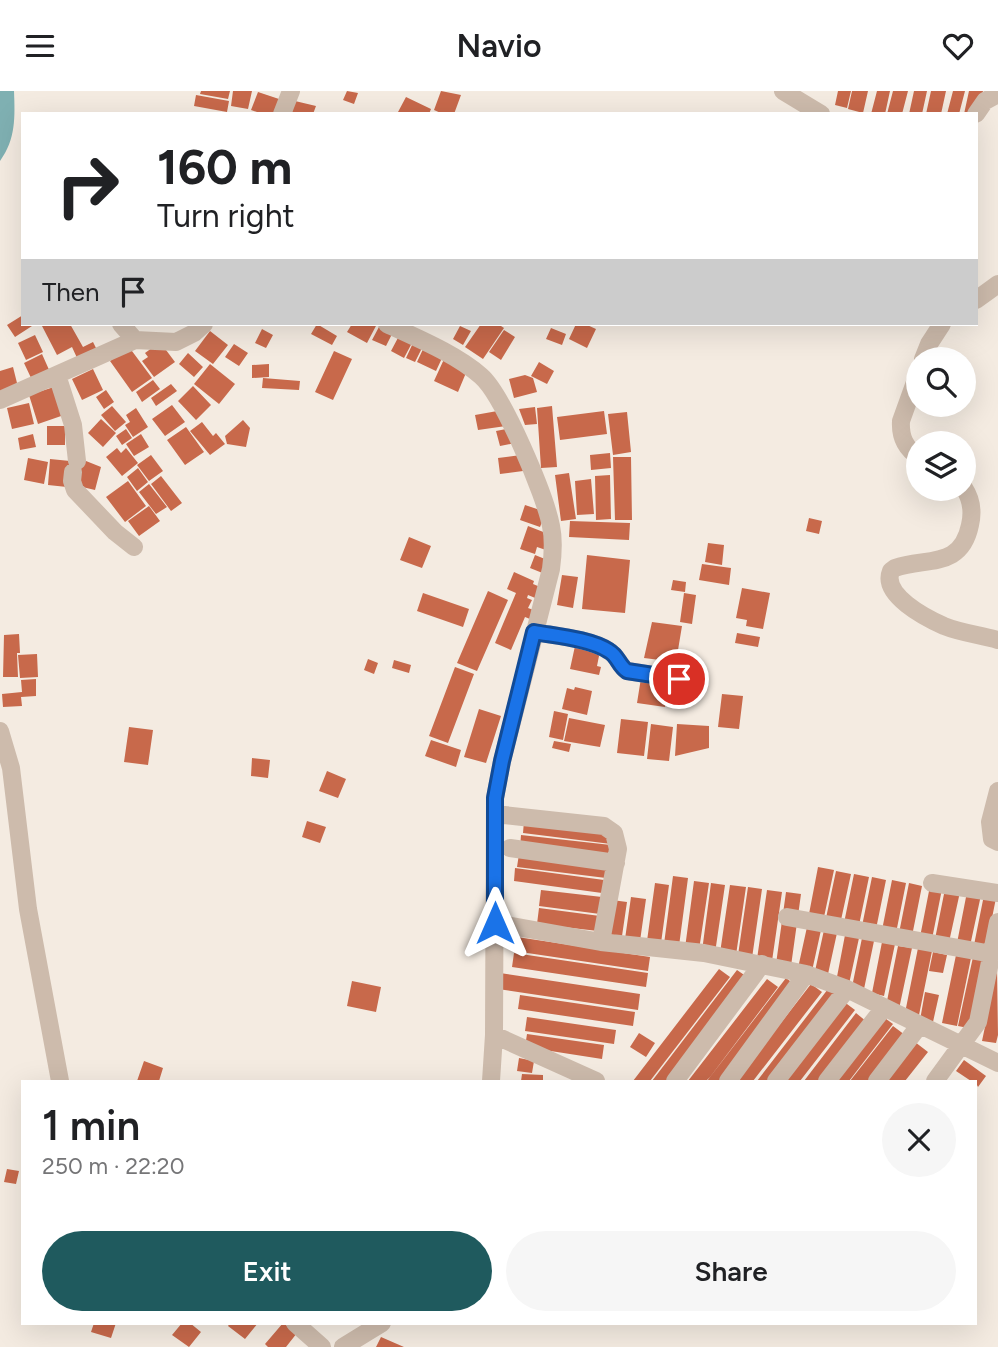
<!DOCTYPE html>
<meta charset="utf-8">
<style>
body{margin:0;font-family:Figtree,sans-serif;background:#f6f6f6;color:#202124;height:100vh;display:flex;flex-direction:column;font-size:26px;white-space:nowrap}
*{box-sizing:border-box;margin:0}
p{font-size:23px;color:#757577}
.icon{flex:none;width:38px;height:38px;fill:none;stroke:currentColor;stroke-width:2;stroke-linecap:round;stroke-linejoin:round}
.map{position:relative;flex:1;overflow:hidden}
.sheet{position:absolute;left:21px;top:989px;width:956px;height:245px;display:flex;flex-direction:column;background:#fff;border-radius:0px;box-shadow:0 7px 28px #0002}
.sheet>*{flex:none}
.guide{position:absolute;left:21px;top:21px;width:957px;height:214px;border-radius:0px;box-shadow:0 7px 28px #0002;background:#fff;color:#202124;overflow:hidden}
.controls{position:absolute;left:906px;top:256px;display:grid;gap:14px}
.controls a{display:grid;place-items:center;width:70px;height:70px;border-radius:50%;background:#fff;box-shadow:0 7px 28px #0002;font-size:35px}
.pin{position:absolute;display:grid;place-items:center;width:60px;height:60px;color:#fff;margin:-30px;border:4px solid #fff;border-radius:50%;box-shadow:0 2px 7px #0007}
.me{position:absolute;width:77px;margin:-38px;rotate:0deg;stroke-linejoin:round;filter:drop-shadow(0 0 5px #0008)}
.turn{display:flex;align-items:center;gap:24px;height:147px;padding:0 21px;font-size:32px}
.turn .icon{width:91px;height:91px;stroke-width:2.5}
.turn b{display:block;font-size:49px;line-height:60px}
.then{display:flex;align-items:center;height:66px;padding:0 21px;background:#0003;gap:14px;font-size:26px}
.round{display:grid;place-items:center;flex:none;width:74px;height:74px;border-radius:37px;background:#f6f6f6}
.overview{display:flex;align-items:center;justify-content:space-between;height:119px;padding:0 21px}
h1{font-size:42px;font-weight:600;line-height:52px}
.button{display:flex;gap:14px;margin-top:auto;padding:14px 21px}
.button a{flex:1;height:80px;border-radius:42px;background:#1f5a5e;color:#fff;font-size:28px;font-weight:600;line-height:80px;text-align:center}
.button a+a{background:#f6f6f6;color:#202124}
header{display:flex;justify-content:space-between;align-items:center;height:91px;padding:0 21px;background:#fff;font-size:32px;font-weight:600}
.map>svg:first-child{display:block}
</style>
<header><svg class="icon" aria-label="menu" viewBox="0 0 24 24"><path d="M4 6h16M4 12h16M4 18h16"/></svg>Navio<svg class="icon" aria-label="heart" viewBox="0 0 24 24"><path d="M12 20l-8-8c-3-5 5-10 8-4 3-6 11-1 8 4z"/></svg></header>
<div class="map">
<svg width="998" height="1256" viewBox="0 0 998 1256">
<rect width="100%" height="100%" fill="#f4ebe1"/>
<!-- water -->
<path fill="#7fb0b2" d="M0,0H14C15,26 16,48 0,70Z"/>
<!-- building -->
<path fill="#c8694b" d="M201,0H230L228,8L200,3Z
M233,0H252L248,18L231,15Z
M347,0L358,2L354,13L343,9Z
M441,0L461,4L454,23H443L434,19Z
M838,0H851L847,17L835,14Z
M852,0H868L863,22L848,18Z
M877,0H890L885,23H871Z
M893,0H908L902,23H887Z
M914,0H927L922,23H909Z
M931,0H946L941,23H926Z
M953,0H965L959,23H947Z
M969,0H983L977,23H964Z
M258,1L285,10L281,23H263L251,19Z
M196,4L229,10L227,21L194,15Z
M406,6L431,18L429,23L398,21Z
M295,10L316,15L313,23L292,21Z
M23,224V233H30L32,235L15,246L7,234Z
M46,233H70L83,256L93,251L97,259L78,269L72,256L57,264L42,235Z
M317,233L337,245L332,254L311,243Z
M352,233H377L367,252L347,241Z
M481,233H498L504,237L483,268L465,256Z
M576,233H585L596,238L587,257L569,248Z
M380,234L393,241L386,255L372,249Z
M460,235L471,240L463,254L453,248Z
M551,237L566,243L562,254L546,248Z
M262,238L273,244L266,257L255,252Z
M504,239L515,246L501,269L489,261Z
M210,240L228,254L213,273L195,260Z
M400,243L413,250L404,267L391,260Z
M35,244L43,261L26,269L18,252Z
M413,252L422,257L415,271L406,267Z
M234,253L248,262L239,275L225,266Z
M156,254L163,255L175,271L154,286L142,270L148,266L145,262Z
M129,256L152,287L132,301L110,270Z
M424,256L443,265L436,280L417,271Z
M334,260L352,268L333,309L315,301Z
M188,262L203,276L194,286L179,273Z
M42,263L50,281L32,289L24,272Z
M445,266L468,277L458,301L434,290Z
M539,271L554,280L547,293L531,285Z
M210,273L235,293L219,313L194,293Z
M269,273V286L252,287V274Z
M13,276L18,296L0,301V280Z
M93,278L103,299L82,309L72,288Z
M525,284L533,287L537,301L514,307L509,288Z
M263,287L300,290L299,299L262,297Z
M153,289L160,298L142,311L136,301Z
M171,293L177,300L156,315L151,307Z
M193,295L211,314L196,329L178,310Z
M54,296L64,324L38,333L29,304Z
M106,299L114,311L104,318L96,306Z
M29,312L34,333L12,338L7,317Z
M172,314L185,331L165,345L152,328Z
M112,315L126,331L115,340L101,324Z
M552,315L557,376L541,377L537,317Z
M535,316L537,333L525,334L519,318Z
M136,317L148,336L133,346L125,334L130,331L126,324Z
M503,319L506,335L478,339L475,324Z
M604,320L607,343L560,349L557,326Z
M627,321L631,361L613,364L608,323Z
M101,328L116,342L103,356L88,342Z
M243,329L250,337L246,356L227,353L225,345Z
M202,331L213,345L216,342L225,353L210,364L190,340Z
M47,335H65V354H47Z
M186,336L204,361L185,374L167,349Z
M511,337L515,352L500,355L496,340Z
M126,338L132,347L122,354L116,345Z
M33,343L36,356L20,359L18,347Z
M141,343L149,356L134,365L126,353Z
M117,357L121,362L126,357L138,372L122,385L106,366Z
M610,362L611,377L591,379L590,364Z
M151,364L163,380L149,390L137,374Z
M521,364L523,380L500,383L498,367Z
M613,366H631L632,429H615Z
M28,367L48,371L44,393L24,389Z
M50,368L70,370L67,396L48,394Z
M81,368L101,376L95,399L74,394Z
M138,377L148,391L137,400L127,386Z
M569,382L576,428L561,430L555,384Z
M610,384L611,428L596,429L595,385Z
M161,385L182,412L171,420L151,393Z
M591,388L594,423L577,424L575,390Z
M128,390L146,415L125,431L106,406Z
M149,393L167,416L156,423L139,401Z
M525,414L546,421L540,436L520,429Z
M149,415L160,430L139,445L128,430Z
M809,427L822,430L819,443L806,440Z
M570,430L630,432L629,449L569,446Z
M528,435L551,444L546,459L537,456L535,463L520,458Z
M409,446L431,455L422,477L400,469Z
M708,452L724,454L722,474L705,471Z
M535,464L550,470L545,483L530,477Z
M587,464L630,469L625,522L582,518Z
M702,473L731,477L729,494L699,489Z
M514,481L534,490L533,493L545,498L540,509L528,504L527,507L532,509L528,517L539,521L535,530L525,526L511,559L495,552L516,502L507,498Z
M562,484L578,486L573,517L557,514Z
M673,489L686,491L685,501L671,499Z
M742,497L770,502L763,538L746,535L747,529L736,527Z
M488,500L508,509L477,580L457,572Z
M423,502L469,518L463,536L417,520Z
M684,502L696,504L692,533L680,531Z
M652,531L682,535L676,571L644,567Z
M737,542L760,546L758,556L735,552Z
M19,543L20,562H17L18,586H3L4,544Z
M575,555L600,560L597,575L601,576L599,584L570,578Z
M37,563L38,586L20,587L18,564Z
M368,568L378,572L374,583L364,579Z
M394,569L411,574L409,582L392,577Z
M455,576L474,583L448,652L429,645Z
M641,587L669,591L665,616L637,612Z
M36,588V605L21,606L22,615L3,616L2,603L22,601L21,589Z
M575,596L592,600L587,624L562,618L567,597L574,599Z
M722,603L743,605L739,638L718,636Z
M479,618L501,625L486,672L464,666Z
M554,620L568,623L563,649L549,646Z
M569,627L605,634L600,656L564,650Z
M621,628L648,631L644,665L617,662Z
M651,633L673,636L669,670L647,668Z
M677,633L709,635V657L675,665Z
M129,636L153,639L148,674L124,671Z
M431,649L461,659L456,676L425,665Z
M554,650L571,653L569,661L552,657Z
M252,667L270,669L268,687L251,685Z
M327,680L346,688L338,707L319,700Z
M307,730L326,736L320,752L302,746Z
M524,730L612,741L611,753L523,742Z
M521,744L611,754L609,768L520,757Z
M519,763L607,775L606,787L517,776Z
M818,776L834,779L824,826L809,823Z
M515,777L604,789L602,802L514,790Z
M836,780L851,783L841,829L826,827Z
M854,783L869,786L859,834L844,832Z
M673,785L688,787L679,855L664,853Z
M872,786L886,789L876,838L862,835Z
M892,789L906,792L896,842L882,839Z
M694,790L709,792L699,859L685,857Z
M655,792L669,794L661,852L647,850Z
M711,792L725,794L715,862L702,860Z
M909,792L922,795L912,845L899,842Z
M730,794L746,796L736,864L720,862Z
M930,795L942,798L932,848L920,846Z
M748,796L762,798L752,867L738,864Z
M945,798L960,801L949,851L935,848Z
M541,799L602,806L600,823L539,815Z
M767,799L782,801L772,870L757,868Z
M786,801L801,803L791,875L776,873Z
M967,801L981,804L970,855L957,852Z
M984,804L996,807L986,857L974,854Z
M631,806L646,808L640,850L625,848Z
M612,809L627,811L622,845L607,843Z
M539,817L600,825L598,840L537,833Z
M807,836L821,839L812,880L798,877Z
M824,839L837,842L828,883L815,880Z
M845,844L859,847L849,893L836,891Z
M517,846L650,866L648,880L514,860Z
M862,847L874,850L864,898L852,896Z
M882,851L895,853L884,905L872,902Z
M898,855L912,857L899,918L886,915Z
M918,857L932,860L918,929L904,927Z
M933,861L947,864L943,882L929,880Z
M514,862L648,882L646,896L512,876Z
M956,864L971,867L957,935L942,932Z
M973,866L987,869L973,938L958,935Z
M719,878L730,886L650,990H633Z
M737,879L750,888L671,990H652Z
M997,879L998,944L996,952L982,950Z
M500,882L640,903L638,919L498,898Z
M786,887L798,896L726,990H707Z
M767,888L778,896L710,986L706,990H688Z
M352,890L381,896L376,921L347,915Z
M811,893L822,901L753,990H736Z
M828,898L839,906L774,990H757Z
M925,901L939,904L933,931L920,929Z
M520,904L635,921L633,935L518,918Z
M843,910L855,919L800,990H781Z
M856,922L867,931L821,990H804Z
M882,925L893,933L849,990H832Z
M527,926L616,939L614,953L525,940Z
M893,935L905,944L869,990H850Z
M639,942L655,952L646,966L630,956Z
M527,943L604,954L602,968L525,956Z
M915,951L928,961L905,990H885Z
M519,967L534,970L532,982L517,980Z
M964,969L986,985L978,996L975,990H971L956,980Z
M144,970L163,977L159,990H137Z
M522,983L543,984V990H521Z
M7,1078L19,1080L16,1093L4,1091Z
M94,1232H116L111,1247L91,1241Z
M182,1232H190L201,1241L189,1256L172,1244Z
M230,1232H258L245,1248L228,1235Z
M283,1232L297,1242L286,1256H268L265,1253Z
M381,1246L404,1256H376Z"/>
<g fill="none" stroke-linecap="round" stroke-linejoin="round">
<!-- minor -->
<path stroke="#cdbbac" stroke-width="18" d="M783,0L821,23
M282,23L291,0
M976,23L985,10L998,3
M976,209L998,193
M121,233L135,249
M387,233C417,247 456,263 481,285C503,304 545,404 551,435C554,449 553,463 551,478L502,670L495,707L494,944L491,990
M923,268L929,253L942,233
M919,280L901,330C900,346 905,357 919,366
M57,284L73,334L77,370
M0,309L135,249L176,251L194,242L204,233
M73,381L72,390L75,399L115,441L134,456
M964,397C972,409 973,421 970,434C961,478 927,466 895,477L891,480C881,504 926,527 944,535C961,542 981,544 998,549
M534,541C556,545 591,548 609,560C618,565 619,575 627,580L679,588
M0,640L11,677L28,818L60,990
M998,700L990,731L992,748L998,751
M510,757L616,772
M932,792L998,802
M787,826L992,863
M495,832L601,851L618,758L614,742L604,735L495,723
M601,851L704,862L806,883L847,898L998,972
M494,944L596,990
M675,990L762,873
M728,990L806,883
M776,990L847,898
M827,990L883,918
M877,990L919,935
M935,990L978,931L998,831
M295,1232L322,1256
M343,1256L382,1232"/>
</g>
<g fill="none" stroke-linecap="round" stroke-linejoin="round">
<defs>
<path id="route" d="M495,832V707L502,670L534,541C556,545 591,548 609,560C618,565 619,575 627,580L679,588"/>
</defs>
<!-- route casing -->
<use href="#route" stroke="#114b97" stroke-width="18"/>
<!-- route -->
<use href="#route" stroke="#1a73e8" stroke-width="12"/>
</g>
</svg>
<div class="controls">
<a><svg class="icon" aria-label="search" viewBox="0 0 24 24"><circle cx="10" cy="10" r="6"/><path d="M15 15l6 6"/></svg></a>
<a><svg class="icon" aria-label="layers" viewBox="0 0 24 24"><path d="M12 4l9 5-9 5-9-5zM3 14l9 5 9-5"/></svg></a>
</div>
<div class="pin" style="left:679px;top:588px;background:#d93025"><svg class="icon" aria-label="arrive" viewBox="0 0 24 24"><path d="M6 21V4h12l-3 4 3 4H6"/></svg></div>
<svg class="me" style="left:495px;top:832px" viewBox="-20 -20 40 40"><path d="M0-17L14 15 0 8-14 15z" fill="#1a73e8" stroke="#fff" stroke-width="4"/></svg>
<div class="guide">
<div class="turn"><svg class="icon" aria-label="right" viewBox="0 0 24 24"><path d="M7 20v-9h11M14 6l5 5-5 5"/></svg><div><b>160 m</b>Turn right</div></div>
<div class="then">Then<svg class="icon" aria-label="arrive" viewBox="0 0 24 24"><path d="M6 21V4h12l-3 4 3 4H6"/></svg></div>
</div>
<section class="sheet">
<div class="overview"><div><h1>1 min</h1><p>250 m · 22:20</p></div><a class="round"><svg class="icon" aria-label="close" viewBox="0 0 24 24"><path d="M6 6l12 12M18 6L6 18"/></svg></a></div>
<div class="button"><a>Exit</a><a>Share</a></div>
</section>
</div>
